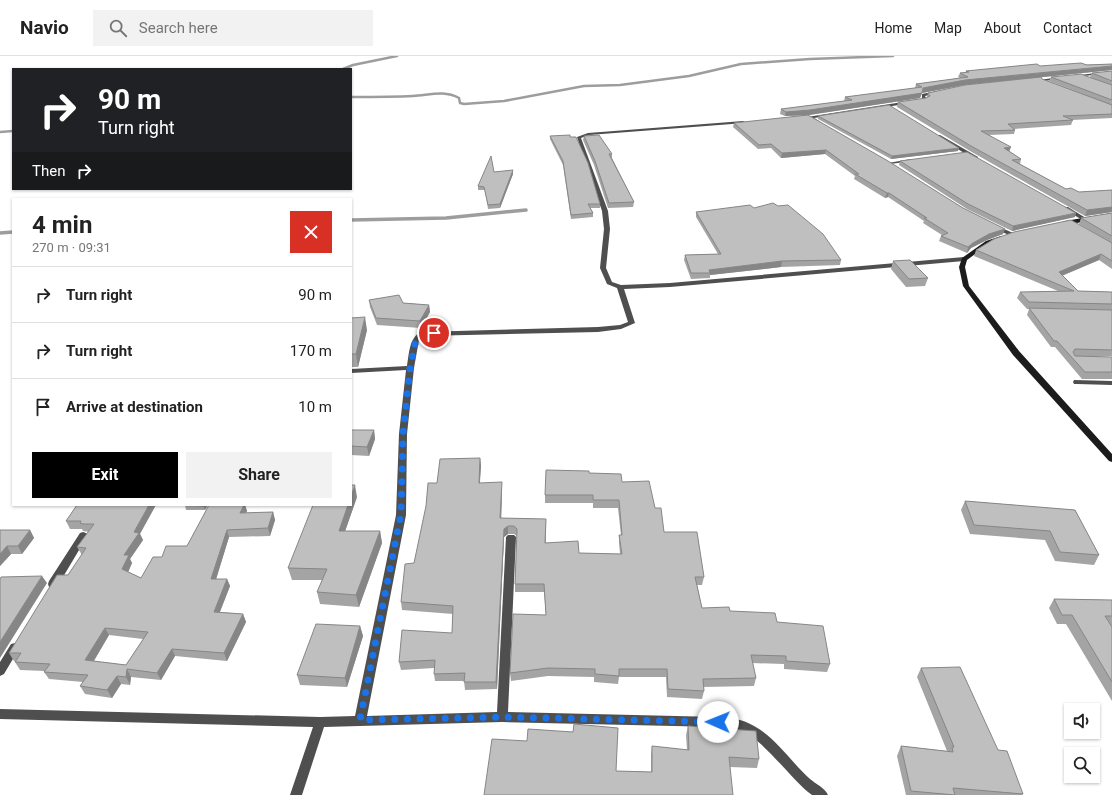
<!DOCTYPE html>
<meta charset="utf-8">
<style>
body{margin:0;font-family:Roboto,sans-serif;background:#f2f2f2;color:#222;height:100vh;display:flex;flex-direction:column;font-size:15px;white-space:nowrap}
*{box-sizing:border-box;margin:0}
p{font-size:13px;color:#767676}
.icon{flex:none;width:22px;height:22px;fill:none;stroke:currentColor;stroke-width:2;stroke-linecap:round;stroke-linejoin:round}
.map{position:relative;flex:1;overflow:hidden}
.drawer{position:absolute;left:12px;top:142px;width:340px;height:308px;display:flex;flex-direction:column;background:#fff;border-radius:0px;box-shadow:0 1px 3px #0004}
.drawer>*{flex:none}
.guide{position:absolute;left:12px;top:12px;width:340px;height:122px;border-radius:0px;box-shadow:0 1px 3px #0004;background:#202124;color:#fff;overflow:hidden}
.tools{position:absolute;left:1064px;top:647px;display:grid;gap:8px}
.tools a{display:grid;place-items:center;width:36px;height:36px;border-radius:0px;background:#fff;box-shadow:0 1px 3px #0004;font-size:20px}
.pin{position:absolute;display:grid;place-items:center;width:34px;height:34px;color:#fff;margin:-17px;border:2px solid #fff;border-radius:50%;box-shadow:0 1px 4px #0007}
.me{position:absolute;width:44px;margin:-22px;rotate:271deg;stroke-linejoin:round;filter:drop-shadow(0 0 3px #0008)}
.turn{display:flex;align-items:center;gap:14px;height:84px;padding:0 20px;font-size:18px}
.turn .icon{width:52px;height:52px;stroke-width:2.5}
.turn b{display:block;font-size:28px;line-height:34px}
.then{display:flex;align-items:center;height:38px;padding:0 20px;background:#0003;gap:8px;font-size:15px}
.round{display:grid;place-items:center;flex:none;width:42px;height:42px;border-radius:0px;background:#f2f2f2}
.summary{display:flex;align-items:center;justify-content:space-between;height:68px;padding:0 20px}
h1{font-size:24px;font-weight:700;line-height:30px}
.button{display:flex;gap:8px;margin-top:auto;padding:8px 20px}
.button a{flex:1;height:46px;border-radius:0px;background:#000;color:#fff;font-size:16px;font-weight:700;line-height:46px;text-align:center}
.button a+a{background:#f2f2f2;color:#222}
ul{padding:0;list-style:none}
li{display:flex;align-items:center;gap:12px;height:56px;padding:0 20px;border-top:1px solid #e0e0e0}
li div{flex:1}
li b{display:block;font-size:15px}
li em{font-style:normal}
header{display:flex;align-items:center;gap:24px;box-sizing:border-box;height:56px;padding:0 20px;background:#fff;border-bottom:1px solid #e0e0e0}
header strong{font-size:19px}
nav{display:flex;gap:22px;margin-inline-start:auto;font-size:14px}
.search{width:280px;height:36px;background:#f2f2f2;display:flex;align-items:center;gap:10px;box-sizing:border-box;padding:0 14px;border-radius:0px;color:#767676;font-size:15px}
.map>svg:first-child{display:block}
</style>
<header>
<strong>Navio</strong>
<div class="search"><svg class="icon" aria-label="search" viewBox="0 0 24 24"><circle cx="10" cy="10" r="6"/><path d="M15 15l6 6"/></svg>Search here</div>
<nav><a>Home</a><a>Map</a><a>About</a><a>Contact</a></nav>
</header>
<div class="map">
<svg width="1112" height="739" viewBox="0 0 1112 739">
<rect width="100%" height="100%" fill="#fff"/>
<g fill="none" stroke-linecap="round" stroke-linejoin="round">
<!-- stream-far1 -->
<path stroke="#9d9d9d" stroke-width="2.5" d="M343,13L353,9L397,0
M351,41C372,41 393,41 413,40C430,39 444,34 459,42L460,47L464,48L504,45L584,30L620,29L689,20L741,8L810,3L893,0
M0,76L13,75"/>
<!-- stream -->
<path stroke="#9d9d9d" stroke-width="3.5" d="M351,164L446,162L526,154
M0,177L13,176"/>
<!-- lane -->
<path fill="#4f4f4f" fill-rule="evenodd" d="M1074,324L1112,325V329L1077,328H1074L1073,326Z"/>
<!-- street -->
<path fill="#4f4f4f" fill-rule="evenodd" d="M1112,15V17L1074,21L1072,20Z
M1060,21L1061,23L1034,26L1032,25Z
M937,35L938,37L925,40L927,44L925,45L814,62L819,65L817,66L807,61L922,43V38Z
M743,65L745,66V67L589,79L581,82L608,155L610,173L606,212L612,226L621,229L670,227L964,201L967,203L964,205L670,231L624,233L635,267L621,273L598,276L423,280L419,284L414,312L407,378L406,459L367,660L497,656L506,481L508,479H514L516,481L508,656L718,661C730,662 743,663 754,670C776,682 791,706 810,723C816,728 825,732 828,739H812L808,736C790,721 762,683 742,675C735,672 726,672 718,671L502,666L324,671L302,739H290L313,671L0,663V653L320,661L355,660L396,459L399,378L406,314L351,317V313L407,310C409,299 409,281 421,276L598,271L620,269L628,266L617,232L607,228L600,212L604,173L602,155L577,81L588,77Z
M940,79L978,101V102L974,103L938,81V79Z
M911,103L913,104V105L890,108L888,107Z
M1064,151H1068L1089,164L1084,165L1064,153Z
M995,169L1013,177L1014,178L1009,179L993,172L992,171Z
M83,476L86,477L88,479L57,531L53,532L49,531L48,528L49,525L80,477Z
M15,587L19,588L20,591L4,618L0,620V606L11,588Z"/>
<!-- secondary -->
<path fill="#1c1c1c" fill-rule="evenodd" d="M1112,157V161L1065,169L1062,167L1065,165Z
M1001,180L1003,181V183L990,187L967,204L965,211L969,230L1019,295L1112,398V406L1109,405L1013,299L963,230L959,211L962,202L986,185Z"/>
</g>
<!-- wall -->
<path fill="#a4a4a4" fill-rule="evenodd" d="M1112,8V14L964,29L922,37L920,42L809,59L785,60L780,58L781,53L844,45L845,41L915,32L916,28L960,22L958,21L960,17H965L966,15L1040,10Z
M1112,15V62L1072,64H1073L1071,69L1014,73L1015,74L1014,78L989,79L1009,95L1021,103L1020,108L1066,133L1079,136L1112,134V156L1085,160L970,95L897,51L898,46L926,42L927,41L928,37L1042,23L1089,40L1049,25L1051,21L1083,19L1106,27L1090,21L1092,17Z
M808,59L963,152L1005,173L1003,178L987,184L971,192L967,197L939,185L941,180L942,179L923,167L924,165L888,141L885,142L854,123L855,120L825,98L781,102L771,92L758,93L733,71L734,67Z
M818,60L958,95L891,103L818,63Z
M550,80L600,148V152H590L593,157V161L571,163L563,109L550,83Z
M584,80L612,98V102L634,146L633,151L608,152L594,109L583,84Z
M900,105L1075,161L1012,175L967,153L899,109Z
M494,116L513,118L500,152L488,153L485,134H478V130Z
M754,152L841,204L840,209L781,211L710,219V222L691,223L684,204L685,199L718,198L696,161V156Z
M1112,157V213L1099,204L1062,220L1078,235L1112,236V254L1048,253L1112,254V300H1075L1112,301V323H1082L1055,291H1051L1027,259L1029,253H1027L1017,242L1020,236L1058,235L974,200L976,194L1110,186L1079,168L1081,162Z
M893,205L928,222L925,230L906,231L891,213Z
M369,244L429,249L430,256L421,272L377,269L370,251Z
M351,262L367,274L358,311H351Z
M351,374H374L375,383L369,400L351,399Z
M480,402L481,410L480,427L502,434L501,462L546,463V487L579,497L620,498L619,487V479H621L618,452H593V447H545V439L589,417L622,426L655,452L664,476L704,521L702,529H697L702,552L730,555L777,566L830,608L827,616L784,613V608L752,607L756,622L754,630L703,631L704,635L702,643L667,641L666,621H619L618,628L594,626V621L548,620L511,625L510,617L546,559L544,536H515V528L517,480L514,478H508L504,481L497,633L465,634L464,625H435L434,618V612L401,614L399,606L452,577L453,558L402,554L401,546L414,507L437,427Z
M357,441L345,475H380L382,487L359,551L320,548L317,536L322,524H292L288,512Z
M965,445L1075,454L1099,499L1094,509L1055,505L1045,484L970,478L961,454Z
M77,449L140,478L143,484L130,503L132,507L128,516L141,522L162,501L187,490L209,449H245L247,455L246,457L273,456L275,464L270,480L229,481L216,523H227L230,530L220,556L243,558L246,566L227,605L175,600L161,624L131,621L130,629L121,628L112,642L85,638L80,630L83,626L49,623L44,616L45,615L20,614L15,606L16,605H14L9,597L68,519L82,499L77,491L89,476L83,475L82,473H70L66,465ZM109,579L143,583L126,609L94,605Z
M185,449H208L205,454H186Z
M0,474H30L34,482L22,498H11L0,510Z
M1054,543L1112,544V570H1111L1112,571V645L1066,568H1057L1049,552Z
M360,570L363,580L347,631L300,629L297,619Z
M921,612L998,694L1023,738L1022,739H906L897,700L901,690L947,695L917,621Z
M688,670L759,703L757,712L730,711L484,739L527,685L616,715L651,716V699L652,690L687,694L686,679Z"/>
<!-- shaded-wall -->
<path fill="#868686" d="M1112,10V14L964,29L922,37L923,32L965,24Z
M922,37L920,42L809,59L785,60L786,56Z
M1011,91L1009,96L1004,92Z
M959,92L958,95L891,103L892,100Z
M826,94L825,98L781,102L782,97Z
M513,114V118L500,152V148Z
M887,137H889L888,141L885,142Z
M1112,151V156L1085,160L1087,154Z
M1076,157L1075,161L1012,175L1013,170Z
M1005,173L1003,178L987,184L971,192L967,197L968,191L973,187L989,178Z
M1101,198L1099,204L1056,222L1059,216Z
M782,205L781,211L710,219V217L709,214Z
M429,249L430,256L421,272L420,265Z
M365,261L367,274L358,311L356,298Z
M374,374L375,383L369,400L367,391Z
M480,402L481,410L479,434V427Z
M502,426V434L501,470L500,462Z
M355,429L357,441L341,487L339,475L348,449H351V440Z
M149,449H156L140,478L143,484L130,503L132,507L126,521L122,513L124,499L134,476Z
M204,449H208L205,454L203,450Z
M244,449H245L247,455L242,465L240,457Z
M273,456L275,464L270,480L268,472Z
M508,470V478L504,481L497,633L496,626L504,473Z
M30,474L34,482L22,498L18,490Z
M227,474L229,481L214,530L211,523Z
M380,475L382,487L359,551L356,539Z
M7,490L11,498L0,510V498Z
M42,520L47,527L0,602V586Z
M227,523L230,530L217,563L214,556Z
M243,558L246,566L227,605L224,597Z
M360,570L363,580L347,631L345,622Z
M105,572L109,579L90,611L85,604Z
M172,593L175,600L161,624L157,617Z
M127,613L131,621L130,629L126,621Z
M117,620L121,628L112,642L107,634Z"/>
<!-- building -->
<path fill="#bfbfbf" stroke="#868686" fill-rule="evenodd" d="M1081,7L1087,9L1112,8V10L965,24L923,32L922,37L810,54L786,56L781,53L852,44L845,41L922,31L916,28L968,21L960,17L969,16L966,15L1037,8L1040,10Z
M1112,15V25L1092,17Z
M1082,18L1083,19L1112,29V44L1051,21Z
M1041,21L1042,23L1112,49V58L1063,60L1073,64L1008,68L1015,74L981,75L1011,91L1004,92L1021,103L1012,104L1066,133L1071,132L1079,136L1112,134V151L1087,154L971,90L898,46L926,42L930,40L928,37L965,29Z
M889,49L959,92L892,100L818,60Z
M808,59L888,105L963,152L1005,173L989,178L973,187L968,191L941,180L948,177L924,162H927L889,137H887L855,118H859L826,94L782,97L771,88L759,89L734,67Z
M570,79V81H576L588,107L600,148H588L593,157L571,159L563,105L550,80Z
M599,79L612,98H609L634,146L609,147L595,105L584,80Z
M967,96L1076,157L1013,170L968,148L900,105Z
M491,100L494,116L513,114L500,148L488,149L484,131L478,130Z
M773,147L778,150L788,149L823,178L841,204L782,205L709,214L710,217H691L685,199L721,198L696,156L750,149L754,152Z
M1112,157V180L1081,162Z
M1071,164L1112,187V205L1101,198L1059,216L1078,235L1112,236V248L1029,246L1020,236L1074,235L976,194L994,183L1014,176Z
M910,204L928,222L909,223L893,205Z
M399,239L403,247L429,249L420,265L376,262L369,244Z
M1029,252L1112,254V294L1075,293L1073,296L1075,300L1112,301V316H1085L1057,285H1054Z
M365,261L356,298H351V262Z
M351,374H374L367,391L351,390Z
M480,402L479,427L502,426L500,462L546,463L545,487L578,485L579,497L622,498L619,479H622L619,444H593V439H545L546,414L589,415V417L621,418L622,426L649,425L655,452H661L664,476H697L704,521H695L702,552L729,551L730,555L775,557L777,566L823,570L830,608L786,605V600L751,599L756,622L703,623L704,635L668,633L667,613H619V620L595,618V613L548,612L510,617L513,558L546,559L544,528H515L517,473L514,470H508L504,473L496,626H464L465,617L434,618L435,604L399,606L402,574L452,577L453,550L401,546L405,508L414,507L426,450L428,427H437L440,403Z
M351,429H355L351,440Z
M965,445L1075,454L1099,499L1060,496L1050,475L974,469Z
M77,449H149L134,476L139,477L124,499H129L122,513L141,522L153,501H162L166,490H187L209,449H244L240,457L273,456L268,472L227,474L211,523H227L214,556L243,558L224,597L172,593L157,617L127,613L126,621L117,620L107,634L80,630L88,619L44,616L50,608L15,606L21,597H9L57,519H68L86,492L77,491L94,468H83L80,467L81,465H66ZM105,572L148,576L126,609L85,604Z
M185,449H204L203,450Z
M313,449H348L339,475H380L356,539L317,536L327,513L288,512Z
M0,474H30L18,490H7L0,498Z
M42,520L0,586V523L1,521Z
M1054,543L1112,544V560H1105L1112,571V626L1072,559H1062Z
M316,568L360,570L345,622L297,619Z
M960,611L998,694L1007,695L1023,738L953,732L955,739L911,735L901,690L953,696L952,691H954L921,612Z
M574,668L618,672L616,715L652,716V690L689,694L688,670L756,675L759,703L729,701L733,739H484L492,683L527,685L528,673L573,676Z"/>
<g fill="none" stroke-linecap="round" stroke-linejoin="round">
<!-- route -->
<path stroke="#1a73e8" stroke-width="7" stroke-dasharray="0 12.6" d="M434,277L421,278L416,283L410,312L403,378L401,458L360,664L502,661L718,666"/>
</g>
</svg>
<div class="tools">
<a><svg class="icon" aria-label="sound" viewBox="0 0 24 24"><path d="M4 9h4l5-4v14l-5-4H4zM17 9q2 3 0 6"/></svg></a>
<a><svg class="icon" aria-label="search" viewBox="0 0 24 24"><circle cx="10" cy="10" r="6"/><path d="M15 15l6 6"/></svg></a>
</div>
<div class="pin" style="left:434px;top:277px;background:#d93025"><svg class="icon" aria-label="arrive" viewBox="0 0 24 24"><path d="M6 21V4h12l-3 4 3 4H6"/></svg></div>
<svg class="me" style="left:718px;top:666px" viewBox="-20 -20 40 40"><circle r="19" fill="#fff"/><path d="M0-13L10 11 0 6-10 11z" fill="#1a73e8"/></svg>
<div class="guide">
<div class="turn"><svg class="icon" aria-label="right" viewBox="0 0 24 24"><path d="M7 20v-9h11M14 6l5 5-5 5"/></svg><div><b>90 m</b>Turn right</div></div>
<div class="then">Then<svg class="icon" aria-label="right" viewBox="0 0 24 24"><path d="M7 20v-9h11M14 6l5 5-5 5"/></svg></div>
</div>
<section class="drawer">
<div class="summary"><div><h1>4 min</h1><p>270 m · 09:31</p></div><a class="round" style="background:#d93025;color:#fff"><svg class="icon" aria-label="close" viewBox="0 0 24 24"><path d="M6 6l12 12M18 6L6 18"/></svg></a></div>
<ul>
<li><svg class="icon" aria-label="right" viewBox="0 0 24 24"><path d="M7 20v-9h11M14 6l5 5-5 5"/></svg><div><b>Turn right</b></div><em>90 m</em></li>
<li><svg class="icon" aria-label="right" viewBox="0 0 24 24"><path d="M7 20v-9h11M14 6l5 5-5 5"/></svg><div><b>Turn right</b></div><em>170 m</em></li>
<li><svg class="icon" aria-label="arrive" viewBox="0 0 24 24"><path d="M6 21V4h12l-3 4 3 4H6"/></svg><div><b>Arrive at destination</b></div><em>10 m</em></li>
</ul>
<div class="button"><a>Exit</a><a>Share</a></div>
</section>
</div>
